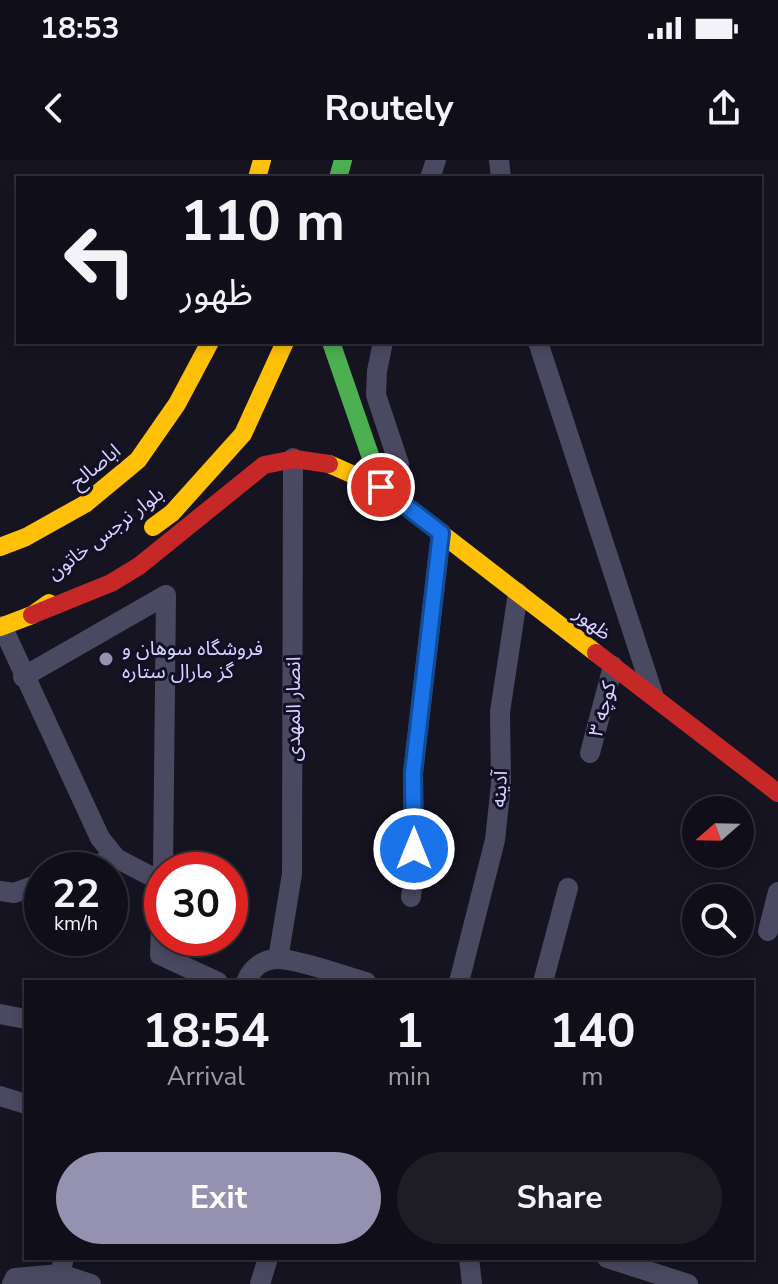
<!DOCTYPE html>
<meta charset="utf-8">
<style>
body{margin:0;font-family:"Nunito Sans","Noto Sans Arabic",sans-serif;background:#1e1d26;color:#f1f3f6;height:100vh;display:flex;flex-direction:column;font-size:30px;white-space:nowrap}
*{box-sizing:border-box;margin:0}
p{font-size:26px;color:#9c9ca2}
.icon{flex:none;width:44px;height:44px;fill:none;stroke:currentColor;stroke-width:2;stroke-linecap:round;stroke-linejoin:round}
.map{position:relative;flex:1;overflow:hidden}
.panel{position:absolute;left:24px;top:820px;width:730px;height:280px;display:flex;flex-direction:column;background:#100f19;border-radius:0px;box-shadow:0 4px 12px #0003,0 0 0 2px #302f38}
.panel>*{flex:none}
.top-card{position:absolute;left:16px;top:16px;width:746px;height:168px;border-radius:0px;box-shadow:0 4px 12px #0003,0 0 0 2px #302f38;background:#100f19;color:#f1f3f6;overflow:hidden}
.needle{width:52px;rotate:250deg}
.controls{position:absolute;left:682px;top:636px;display:grid;gap:16px}
.controls a{display:grid;place-items:center;width:72px;height:72px;border-radius:50%;background:#100f19;box-shadow:0 4px 12px #0003,0 0 0 2px #302f38;font-size:40px}
.speed{position:absolute;left:24px;top:692px;display:flex;gap:16px;font-size:40px;font-weight:700;text-align:center}
.speed>*{display:grid;place-content:center;width:104px;height:104px;border-radius:50%;background:#100f19;box-shadow:0 4px 12px #0003,0 0 0 2px #302f38;line-height:1}
.speed small{font-size:20px;font-weight:400}
.speed .limit{border:12px solid #d22;background:#fff;color:#111}
.pin{position:absolute;display:grid;place-items:center;width:68px;height:68px;color:#fff;margin:-34px;border:4px solid #fff;border-radius:50%;box-shadow:0 2px 8px #0007}
.me{position:absolute;width:88px;margin:-44px;rotate:0deg;stroke-linejoin:round;filter:drop-shadow(0 0 6px #0008)}
.turn{display:flex;align-items:center;gap:28px;height:168px;padding:0 32px;font-size:36px}
.turn .icon{width:104px;height:104px;stroke-width:2.5}
.turn b{display:block;font-size:56px;line-height:68px}
.eta{display:flex;justify-content:space-evenly;align-items:center;height:136px;text-align:center}
.eta b{font-size:48px;font-weight:700;line-height:56px}
.primary-button{display:flex;gap:16px;margin-top:auto;padding:16px 32px}
.primary-button a{flex:1;height:92px;border-radius:48px;background:#9591b1;color:#fff;font-size:32px;font-weight:700;line-height:92px;text-align:center}
.primary-button a+a{background:#1e1d26;color:#f1f3f6}
.status{display:flex;justify-content:space-between;align-items:center;height:56px;padding:0 40px;background:#100f19;direction:ltr}
.status svg{height:22px;fill:currentColor}
header{display:flex;justify-content:space-between;align-items:center;height:104px;padding:0 32px;background:#100f19;font-size:36px;font-weight:700}
.map>svg:first-child{display:block}
</style>
<div class="status"><b>18:53</b><svg viewBox="0 0 49 12"><path d="M0 12V9h3v3zM5 12V6h3v6zM10 12V3h3v9zM15 12V0h3v12zM26 1h20v11H26zM47 4h2v5h-2z"/></svg></div>
<header><svg class="icon" aria-label="back" viewBox="0 0 24 24"><path d="M15 5l-7 7 7 7"/></svg>Routely<svg class="icon" aria-label="share" viewBox="0 0 24 24"><path d="M12 15V3M7 8l5-5 5 5M5 13v7h14v-7"/></svg></header>
<div class="map">
<svg width="778" height="1124" viewBox="0 0 778 1124">
<rect width="100%" height="100%" fill="#161421"/>
<g fill="none" stroke-linecap="round" stroke-linejoin="round">
<!-- street -->
<path stroke="#4a4962" stroke-width="20" d="M499,0L501,18
M430,18L436,0
M383,182L377,211L376,235L399,304
M538,182L653,534
M2,466L100,678L116,698L162,722
M23,517L166,435L163,710
M590,593L613,506
M80,710L116,698
M0,731L14,733L42,723
M411,737L414,714L413,613L441,373
M162,743L160,795L218,822
M768,771L778,732
M278,799L292,714L293,298
M246,822C251,808 264,798 280,799C301,800 344,816 366,822
M459,822L495,680L501,624L500,552L518,433
M543,822L568,728
M0,854L26,859
M0,936L26,944
M64,1098L60,1114L91,1124
M469,1098L472,1124
M607,1098L688,1124
M12,1124L15,1118L60,1114
M260,1124L268,1098"/>
<!-- fast -->
<path stroke="#4caf50" stroke-width="18" d="M338,18L343,0
M331,182L381,327"/>
<!-- slow -->
<path stroke="#ffc107" stroke-width="18" d="M257,18L262,0
M329,304L381,327L596,493
M153,367L172,353L243,274L285,182
M0,387L26,377L85,344L138,300L177,244L210,182
M0,467L32,455L49,443"/>
<!-- jam -->
<path stroke="#c62828" stroke-width="18" d="M32,455L111,423L139,406L264,305L295,299L329,304
M596,493L778,633"/>
</g>
<g fill="none" stroke-linecap="round" stroke-linejoin="round">
<defs>
<path id="route" d="M381,327L441,373L413,613L414,689"/>
</defs>
<!-- route casing -->
<use href="#route" stroke="#114b97" stroke-width="20"/>
<!-- route -->
<use href="#route" stroke="#1a73e8" stroke-width="14"/>
</g>
<!-- markers -->
<circle fill="#9591b1" stroke="#130f26" stroke-width="3" cx="106" cy="499" r="8"/>
<g text-anchor="middle" stroke-width="6" stroke-linejoin="round" paint-order="stroke">
<!-- street labels -->
<g font-size="20" fill="#d9d4ff" stroke="#130f26">
<text transform="translate(95 306) rotate(-39)" y="7">اباصالح</text>
<text transform="translate(105 373) rotate(-37)" y="7">بلوار نرجس خاتون</text>
<text transform="translate(593 463) rotate(38)" y="7">ظهور</text>
<text transform="translate(293 549) rotate(-90)" y="7">انصار المهدی</text>
<text transform="translate(602 549) rotate(-75)" y="7">کوچه ۳</text>
<text transform="translate(499 629) rotate(-87)" y="7">آدینه</text>
</g>
<!-- poi labels -->
<g font-size="20" fill="#d9d4ff" stroke="#130f26" text-anchor="start">
<text x="122" y="495">فروشگاه سوهان و<tspan x="122" dy="23">گز مارال ستاره</tspan></text>
</g>
</g>
</svg>
<div class="controls">
<a><svg class="needle" viewBox="-14 -14 28 28"><path d="M0-13l5 13h-10z" fill="#e53935"/><path d="M0 13l5-13h-10z" fill="#9c9ca2"/></svg></a>
<a><svg class="icon" aria-label="search" viewBox="0 0 24 24"><circle cx="10" cy="10" r="6"/><path d="M15 15l6 6"/></svg></a>
</div>
<div class="speed"><div>22<small>km/h</small></div><div class="limit">30</div></div>
<div class="pin" style="left:381px;top:327px;background:#d93025"><svg class="icon" aria-label="arrive" viewBox="0 0 24 24"><path d="M6 21V4h12l-3 4 3 4H6"/></svg></div>
<svg class="me" style="left:414px;top:689px" viewBox="-20 -20 40 40"><circle r="17" fill="#1a73e8" stroke="#fff" stroke-width="3"/><path d="M0-11L8 9 0 5-8 9z" fill="#fff"/></svg>
<div class="top-card">
<div class="turn"><svg class="icon" aria-label="left" viewBox="0 0 24 24"><path d="M17 20v-9H6M10 6l-5 5 5 5"/></svg><div><b>110 m</b>ظهور</div></div>
</div>
<section class="panel">
<div class="eta">
<div><b>18:54</b><p>Arrival</p></div>
<div><b>1</b><p>min</p></div>
<div><b>140</b><p>m</p></div>
</div>
<div class="primary-button"><a>Exit</a><a>Share</a></div>
</section>
</div>
